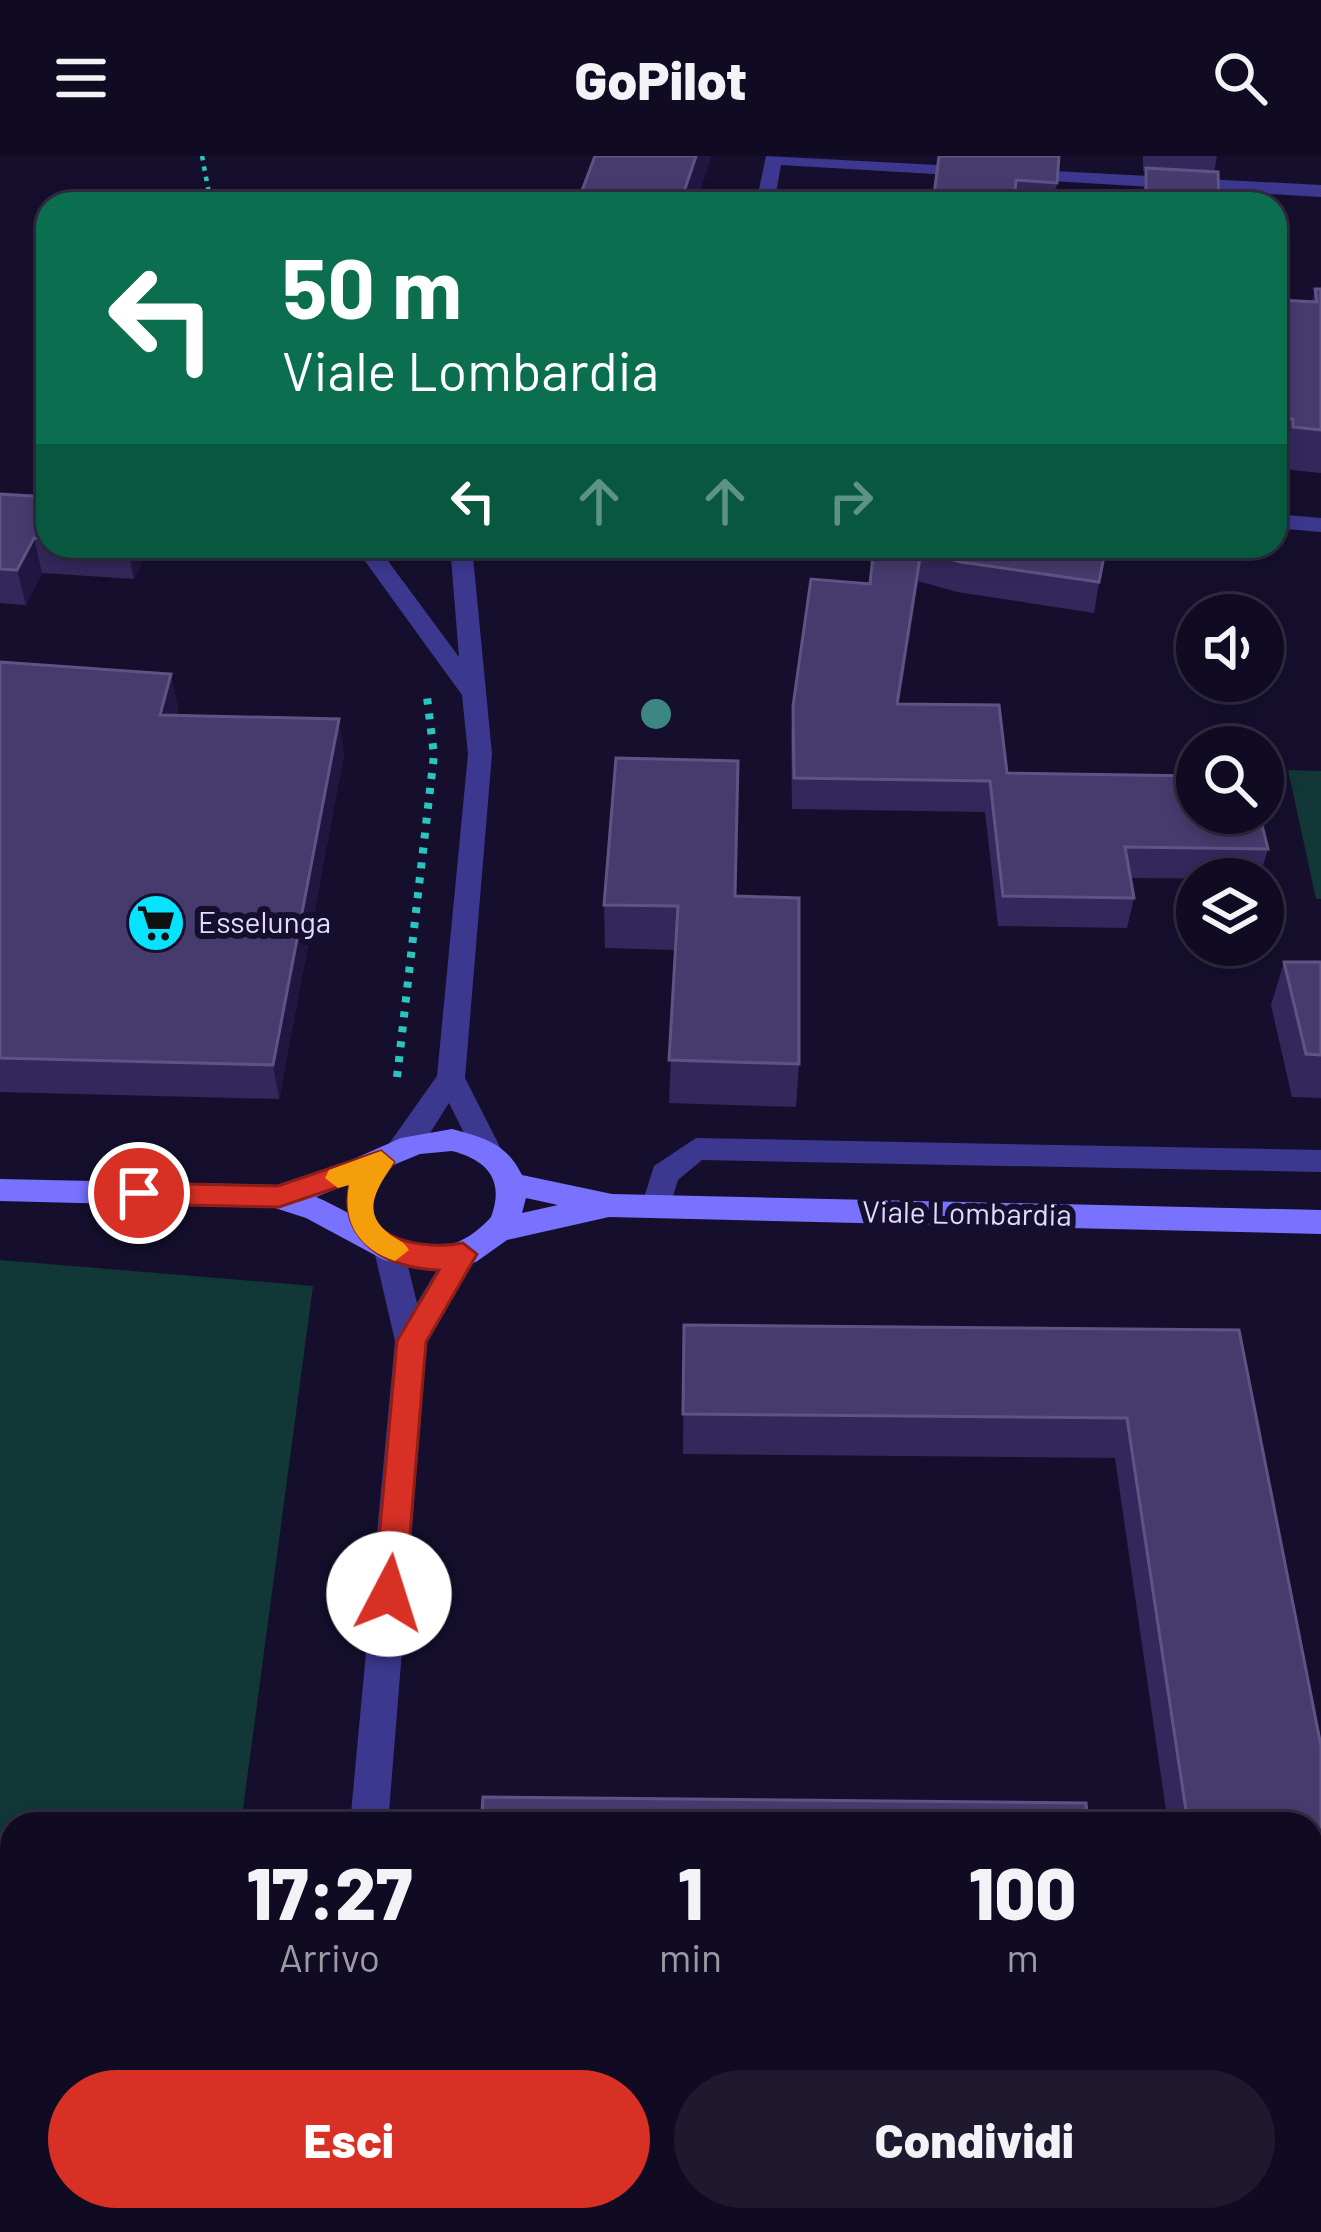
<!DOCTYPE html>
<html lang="it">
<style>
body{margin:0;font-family:Barlow,sans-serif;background:#1e192f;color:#f1f3f6;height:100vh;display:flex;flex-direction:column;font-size:45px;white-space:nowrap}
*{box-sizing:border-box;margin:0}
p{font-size:39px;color:#9c9ba5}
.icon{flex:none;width:66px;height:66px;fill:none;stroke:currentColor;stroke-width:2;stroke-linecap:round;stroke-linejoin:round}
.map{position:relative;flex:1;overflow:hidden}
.details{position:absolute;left:0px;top:1656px;width:1323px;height:420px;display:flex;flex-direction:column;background:#100b22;border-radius:36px 36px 0 0;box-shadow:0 6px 18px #0003,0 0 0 3px #302b40}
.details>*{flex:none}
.banner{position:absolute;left:36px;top:36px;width:1251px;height:366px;border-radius:36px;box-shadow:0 6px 18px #0003,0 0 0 3px #302b40;background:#0b6e4f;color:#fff;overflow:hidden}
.buttons{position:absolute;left:1176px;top:438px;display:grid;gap:24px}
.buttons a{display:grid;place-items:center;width:108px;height:108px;border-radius:50%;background:#100b22;box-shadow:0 6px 18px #0003,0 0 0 3px #302b40;font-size:60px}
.pin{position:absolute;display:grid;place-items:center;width:102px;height:102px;color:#fff;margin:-51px;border:6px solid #fff;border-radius:50%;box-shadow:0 3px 12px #0007}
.me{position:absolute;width:132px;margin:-66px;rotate:5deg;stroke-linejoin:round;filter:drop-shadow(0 0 9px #0008)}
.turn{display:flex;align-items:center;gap:42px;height:252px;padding:0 48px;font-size:54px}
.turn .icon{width:156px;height:156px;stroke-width:2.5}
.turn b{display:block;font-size:84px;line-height:102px}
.lanes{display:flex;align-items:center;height:114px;padding:0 48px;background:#0003;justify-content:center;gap:60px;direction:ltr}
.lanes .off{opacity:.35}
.eta{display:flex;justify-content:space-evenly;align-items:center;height:204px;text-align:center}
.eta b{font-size:72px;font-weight:800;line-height:84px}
.action{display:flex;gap:24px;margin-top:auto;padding:24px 48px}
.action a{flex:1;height:138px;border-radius:72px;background:#d93025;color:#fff;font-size:48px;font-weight:800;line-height:138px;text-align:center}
.action a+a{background:#1e192f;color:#f1f3f6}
header{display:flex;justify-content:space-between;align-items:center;height:156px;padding:0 48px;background:#100b22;font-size:54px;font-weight:800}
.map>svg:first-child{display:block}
</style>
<header><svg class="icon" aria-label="menu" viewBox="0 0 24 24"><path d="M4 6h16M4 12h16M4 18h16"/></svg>GoPilot<svg class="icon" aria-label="search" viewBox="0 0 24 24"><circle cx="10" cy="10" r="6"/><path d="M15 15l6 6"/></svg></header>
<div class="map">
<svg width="1321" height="2076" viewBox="0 0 1321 2076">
<rect width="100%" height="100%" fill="#150f2d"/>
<!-- green -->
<path fill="#123737" d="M1288,614L1321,615V743H1316Z
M0,1104L313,1130L241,1668H12V2064H189L187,2076H0Z"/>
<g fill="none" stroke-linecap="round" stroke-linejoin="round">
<!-- path-far1 -->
<path stroke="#28c6bf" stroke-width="4.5" stroke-dasharray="4.5 6" stroke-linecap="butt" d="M202,0L211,48"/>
<!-- path -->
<path stroke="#28c6bf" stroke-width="8" stroke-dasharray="6 9" stroke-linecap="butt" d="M397,921L434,599L427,541"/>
<!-- lane -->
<path fill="#3c388f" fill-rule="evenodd" d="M696,982L1321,994V1016L702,1004L678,1024L667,1059H645L641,1051L654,1010Z
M1242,2064H1284L1286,2076H1244Z"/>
<!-- street -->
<path fill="#3c388f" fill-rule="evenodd" d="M766,0L1321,29V41L781,9L774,48H756Z
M1275,358L1321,362V376L1275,372Z
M354,390H377L459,501L450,390H472L492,598L465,922L502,995L497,1003H477L449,947C435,967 418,1008 391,1000L386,992L437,920L468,598L462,539Z
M388,1078L399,1082L403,1090L417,1147L452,1089H474L478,1098L427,1186L388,1668H350L395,1185L373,1090L377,1082Z
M314,2064H356L355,2076H313Z"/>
<!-- secondary -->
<path fill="#7872ff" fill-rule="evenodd" d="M452,973C485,982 506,987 522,1019L612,1038L1321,1054V1078L609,1061L507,1084L476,1106L436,1115L384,1104L306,1062L275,1052L0,1045V1023L277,1029L338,1010L401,982ZM452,995C487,1004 505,1024 491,1061C432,1127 376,1066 316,1041L420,998ZM526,1042L558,1049L522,1057Z"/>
</g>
<!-- trees -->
<circle fill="#3d8782" cx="656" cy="558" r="15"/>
<!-- wall -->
<path fill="#33285b" d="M939,0L1057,27L1054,48H933Z
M1143,0H1217L1214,16L1219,48H1142L1146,15H1143Z
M1315,133H1321V317L1282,313L1283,305H1275V171L1281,144L1312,146Z
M0,338L48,341V390H150L134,423L42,417L26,449L0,447Z
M874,390H1105L1094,457L957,436L918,425L899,548L1007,617L1268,693L1259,723L1130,722L1134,742L1127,772L998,770L985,656L792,653L791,580L793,550L870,428Z
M0,506L171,518L178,553L177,559L344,598L279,943L0,936Z
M735,740L799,908L796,951L669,947L675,794L605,792L604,749Z
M1284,806H1321V942L1292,941L1271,849Z
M684,1169L1239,1174L1321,1590V1728H1311V1668H1168L1115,1302L683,1298Z"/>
<!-- shaded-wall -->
<path fill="#1f1641" d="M696,0H712L696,48H680Z
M34,382L42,417L26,449L17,414Z
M127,390H150L134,423Z
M921,395L918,425L894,578L897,548Z
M171,518L178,553L167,594L160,559Z
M339,563L344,598L279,943L273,909Z"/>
<!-- building -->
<path fill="#463b6d" stroke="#5e5484" stroke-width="3" d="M595,0H696L680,48H577Z
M939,0H1059L1057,27L1016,24L1014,48L933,47Z
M1146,12L1218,16L1219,48L1146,45Z
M1315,133H1321V274L1293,271V263H1281V144L1317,146Z
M0,338L48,341V383L34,382L17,414L0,413Z
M874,390H1106L1099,426L961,406L921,395L897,548L999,549L1007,617L1197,620V657H1259L1268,693L1125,691L1134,742L1003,740L990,625L794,622L793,550L811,423L870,428Z
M0,506L171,518L160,559L339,563L273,909L0,902Z
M616,602L738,605L735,740L799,742V908L669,904L678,750L604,749Z
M1284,806H1321V899L1306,898Z
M684,1169L1239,1174L1321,1590V1694H1311V1668H1188L1127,1262L683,1258Z
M483,1641L1086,1647L1088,1668H481Z"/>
<!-- route -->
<path fill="#d93025" stroke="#8d1f18" stroke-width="3" d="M381,995L394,1006C389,1014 380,1022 376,1030C350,1086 429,1094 463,1087L477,1098L426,1186L405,1438L401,1448L389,1452L378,1448L374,1438L397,1185L439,1114C387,1113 337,1084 350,1027L279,1051L139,1048L126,1037L139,1027L278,1030Z"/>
<!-- slow -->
<path fill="#f59e0b" d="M381,995L394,1006C381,1028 359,1053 387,1076C396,1084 403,1084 409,1094L395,1105C359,1093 342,1066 349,1029L338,1032L325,1022L329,1014Z"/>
<!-- icons -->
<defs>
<symbol id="supermarket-disc" viewBox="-11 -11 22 22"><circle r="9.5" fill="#07e2ff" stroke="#150f2d"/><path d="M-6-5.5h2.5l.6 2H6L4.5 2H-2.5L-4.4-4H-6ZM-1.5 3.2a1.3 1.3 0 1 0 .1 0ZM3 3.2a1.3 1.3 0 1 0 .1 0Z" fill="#111"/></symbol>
</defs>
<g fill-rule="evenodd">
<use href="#supermarket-disc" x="123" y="734" width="66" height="66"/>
</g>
<g text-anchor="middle" stroke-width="12" stroke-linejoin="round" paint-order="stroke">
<!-- poi labels -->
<g font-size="30" fill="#e0dbff" stroke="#150f2d" text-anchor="start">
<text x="198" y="777">Esselunga</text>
</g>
<!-- street labels -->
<g font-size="30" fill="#e0dbff" stroke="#150f2d">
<text transform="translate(967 1058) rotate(1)" y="10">Viale Lombardia</text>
</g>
</g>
</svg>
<div class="buttons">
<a><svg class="icon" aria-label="sound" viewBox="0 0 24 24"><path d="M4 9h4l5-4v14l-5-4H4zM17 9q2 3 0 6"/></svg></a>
<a><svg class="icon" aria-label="search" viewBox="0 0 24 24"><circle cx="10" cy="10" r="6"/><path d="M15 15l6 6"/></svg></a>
<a><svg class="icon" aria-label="layers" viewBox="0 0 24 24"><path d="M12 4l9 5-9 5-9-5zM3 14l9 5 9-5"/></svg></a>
</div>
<div class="pin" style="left:139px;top:1037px;background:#d93025"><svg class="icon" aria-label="arrive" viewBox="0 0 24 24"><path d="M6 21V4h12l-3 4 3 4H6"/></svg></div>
<svg class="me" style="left:389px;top:1438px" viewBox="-20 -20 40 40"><circle r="19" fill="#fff"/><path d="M0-13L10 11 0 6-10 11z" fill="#d93025"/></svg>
<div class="banner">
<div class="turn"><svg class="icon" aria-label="left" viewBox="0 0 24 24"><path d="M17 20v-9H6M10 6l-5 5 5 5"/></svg><div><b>50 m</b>Viale Lombardia</div></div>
<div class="lanes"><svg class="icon" aria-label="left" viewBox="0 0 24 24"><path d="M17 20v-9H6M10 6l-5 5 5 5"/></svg><svg class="icon off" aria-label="ahead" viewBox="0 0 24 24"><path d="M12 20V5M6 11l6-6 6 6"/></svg><svg class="icon off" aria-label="ahead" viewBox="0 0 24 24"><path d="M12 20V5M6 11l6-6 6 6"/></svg><svg class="icon off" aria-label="right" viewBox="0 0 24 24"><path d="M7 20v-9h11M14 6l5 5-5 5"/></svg></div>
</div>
<section class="details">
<div class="eta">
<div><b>17:27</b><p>Arrivo</p></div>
<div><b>1</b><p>min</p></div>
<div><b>100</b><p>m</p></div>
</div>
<div class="action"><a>Esci</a><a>Condividi</a></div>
</section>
</div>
